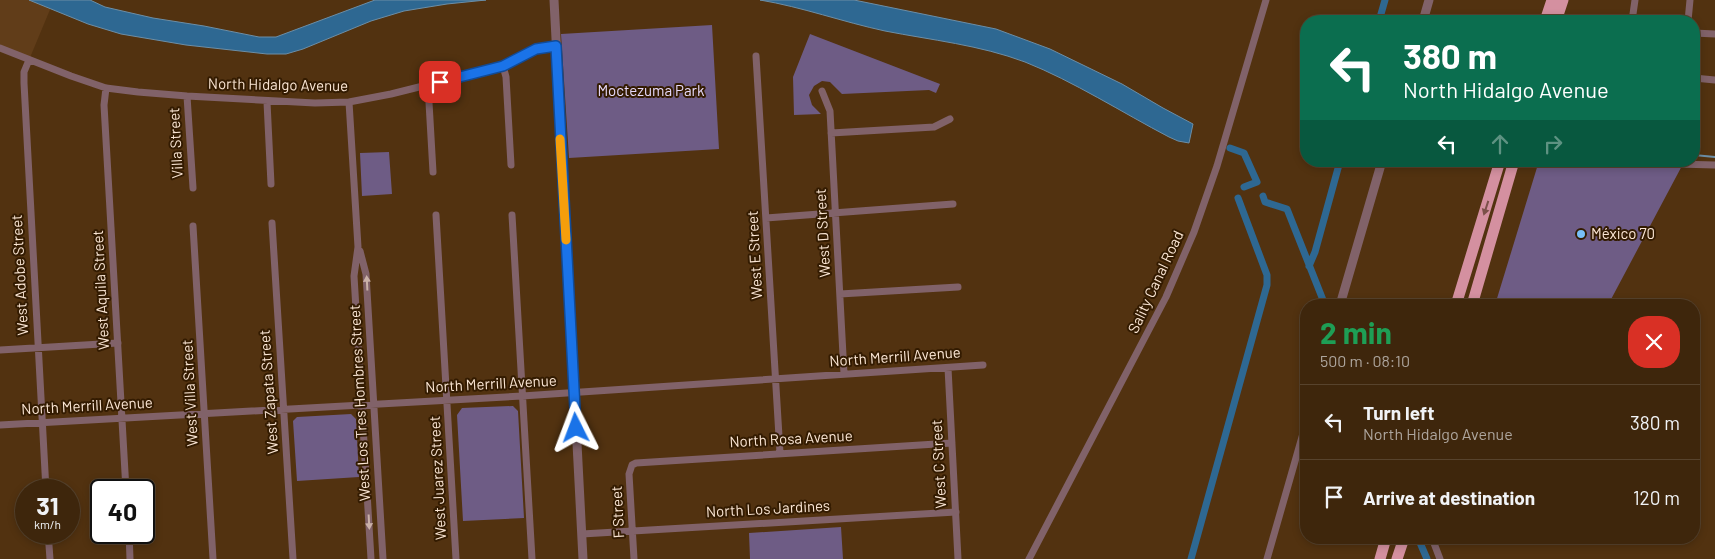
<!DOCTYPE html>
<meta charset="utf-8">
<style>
body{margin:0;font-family:Barlow,sans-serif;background:#49321a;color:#f1f3f6;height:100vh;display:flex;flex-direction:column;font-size:19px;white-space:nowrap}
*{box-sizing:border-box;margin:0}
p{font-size:16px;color:#ada59d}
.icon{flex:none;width:28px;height:28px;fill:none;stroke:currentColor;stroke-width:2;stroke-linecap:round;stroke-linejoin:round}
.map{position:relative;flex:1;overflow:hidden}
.details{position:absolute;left:1300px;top:299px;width:400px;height:245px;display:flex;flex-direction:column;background:#3e260c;border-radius:20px;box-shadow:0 2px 8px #0003,0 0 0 1px #57432d}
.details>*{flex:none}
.hud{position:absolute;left:1300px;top:15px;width:400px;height:152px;border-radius:20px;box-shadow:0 2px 8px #0003,0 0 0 1px #57432d;background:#0b6e4f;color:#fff;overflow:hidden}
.speed{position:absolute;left:15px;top:479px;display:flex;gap:10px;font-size:25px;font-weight:700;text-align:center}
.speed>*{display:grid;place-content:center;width:65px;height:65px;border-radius:50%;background:#3e260c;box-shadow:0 2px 8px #0003,0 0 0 1px #57432d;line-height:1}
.speed small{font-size:12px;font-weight:400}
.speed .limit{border:2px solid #111;border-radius:8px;background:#fff;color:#111}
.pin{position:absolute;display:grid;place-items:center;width:42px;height:42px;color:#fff;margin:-21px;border-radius:10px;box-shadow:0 2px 8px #0006}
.me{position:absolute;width:55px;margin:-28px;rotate:357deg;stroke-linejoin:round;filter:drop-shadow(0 0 4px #0008)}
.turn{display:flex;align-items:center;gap:18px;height:105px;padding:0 20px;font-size:22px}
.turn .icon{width:65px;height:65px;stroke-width:2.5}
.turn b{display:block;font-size:35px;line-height:42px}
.lanes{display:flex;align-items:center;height:48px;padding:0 20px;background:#0003;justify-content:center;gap:25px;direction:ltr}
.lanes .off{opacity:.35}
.round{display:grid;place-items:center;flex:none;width:52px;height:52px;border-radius:20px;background:#49321a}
.head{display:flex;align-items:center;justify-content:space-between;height:85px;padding:0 20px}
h1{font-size:30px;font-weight:700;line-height:38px;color:#1e9e55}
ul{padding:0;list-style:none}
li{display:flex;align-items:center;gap:15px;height:75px;padding:0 20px;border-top:1px solid #57432d}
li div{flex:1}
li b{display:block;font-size:19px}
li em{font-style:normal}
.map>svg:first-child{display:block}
</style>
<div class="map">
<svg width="1715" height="559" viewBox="0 0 1715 559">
<rect width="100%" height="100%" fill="#523210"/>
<!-- built -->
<path fill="#613d19" d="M0,0H54L29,60L0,48Z"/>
<!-- green -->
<path fill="#6e5c85" d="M712,25L719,149L569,158L561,34Z
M810,34L940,84L936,93L929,90L842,94L830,82L822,81L814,86L809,95L812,105L821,114L794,115L793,77Z
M389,152L392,194L362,196L360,153Z
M1539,161L1684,162L1608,305H1495Z
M513,406L518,411L524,518L463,521L457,415L462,408Z
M351,414L356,419L359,477L297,481L293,421L297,417Z
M841,527L843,559H750L749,533Z"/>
<!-- water -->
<path fill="#2e6892" stroke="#6c8ea6" d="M29,0H90L105,7L153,18L204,26L259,37H276L375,0H486L447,4L404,11L371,21L303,49L286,54H267L186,45L121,34L88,24Z
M760,0H854L996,29L1050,49L1122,84L1163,108L1193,124L1189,143L1178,141L1169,137C1123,113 1073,81 1025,62C980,45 931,40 885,31C843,22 802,7 760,0Z"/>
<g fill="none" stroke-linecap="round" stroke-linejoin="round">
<!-- stream -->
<path stroke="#6c8ea6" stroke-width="2" d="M1694,155L1715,157"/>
<!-- canal -->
<path stroke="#2e6892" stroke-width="7" d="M1379,21L1385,0
M1230,148L1244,153L1257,182L1244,187
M1263,196L1265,202L1287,209L1325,305
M1309,266L1315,252L1340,161
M1418,538L1427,559
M1191,559L1267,285V275L1238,198"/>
<!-- minor -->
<path stroke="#816269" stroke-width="7" d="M1632,21L1635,0
M1688,21L1690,0
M1694,33L1715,34
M0,48L71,76L106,88L138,92L187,96L315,103L349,102L391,94L503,66L536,49L555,46
M756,56L780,453
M29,60L24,72V83L46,490
M503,66L506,77L511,165
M1694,78L1715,80
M428,85L433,172
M106,88L104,105L126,490
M822,91L830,111L844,374
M187,96L193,188
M267,102L271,184
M349,102L358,247L354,276L371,559
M831,133L934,127L950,119
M1668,161L1677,164L1715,165
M436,215L456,559
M512,215L532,559
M766,218L953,204
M272,223L293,559
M193,226L213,559
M360,251L366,274L383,559
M840,294L958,287
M0,350L118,343
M948,368L958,559
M0,425L522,396L983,365
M48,532L50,559
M129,532L130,559
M582,534L956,512
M1432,538L1440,559
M634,559L629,474L632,465L636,463L952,443
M1029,559L1166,297L1194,232L1217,166L1266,0
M1267,559L1306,423"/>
<!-- tertiary -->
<path stroke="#816269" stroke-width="9" d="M554,0L583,559
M1423,21L1429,0
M1340,305L1382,161"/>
<!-- trunk -->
<path stroke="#d490a0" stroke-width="11" d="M1545,21L1552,0
M1556,21L1563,0
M1456,305L1500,161
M1472,305L1514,161
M1380,559L1386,538
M1397,559L1404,538"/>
</g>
<!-- one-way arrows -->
<defs><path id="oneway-solid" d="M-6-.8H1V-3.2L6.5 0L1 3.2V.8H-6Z" transform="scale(1.25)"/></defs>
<use fill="#7b5049" href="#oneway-solid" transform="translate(1486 208) rotate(108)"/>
<g fill="#cab1a9">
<use href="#oneway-solid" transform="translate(367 283) rotate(-93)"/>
<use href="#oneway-solid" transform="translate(369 522) rotate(87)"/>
</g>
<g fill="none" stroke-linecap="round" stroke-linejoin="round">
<defs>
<path id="route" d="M440,82L503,66L536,49L556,46L576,428"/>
</defs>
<!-- route casing -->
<use href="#route" stroke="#114b97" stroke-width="12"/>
<!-- route -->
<use href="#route" stroke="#1a73e8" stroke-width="9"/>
<!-- slow -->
<path stroke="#f59e0b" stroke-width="9" d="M560,139L566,240"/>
</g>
<!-- markers -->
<circle fill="#78bff7" stroke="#331b01" stroke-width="2" cx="1581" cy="234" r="5"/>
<g text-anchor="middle" stroke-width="4" stroke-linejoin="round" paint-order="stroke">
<!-- street labels -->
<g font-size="15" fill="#fbe6d4" stroke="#331b01">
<text transform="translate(278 85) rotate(1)" y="5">North Hidalgo Avenue</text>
<text transform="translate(176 143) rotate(-93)" y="5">Villa Street</text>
<text transform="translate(823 233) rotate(-93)" y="5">West D Street</text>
<text transform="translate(755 255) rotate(-93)" y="5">West E Street</text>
<text transform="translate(20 275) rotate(-93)" y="5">West Adobe Street</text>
<text transform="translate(1156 282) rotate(-65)" y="5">Sality Canal Road</text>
<text transform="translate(101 290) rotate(-93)" y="5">West Aquila Street</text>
<text transform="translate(895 357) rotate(-4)" y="5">North Merrill Avenue</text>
<text transform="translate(491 384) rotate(-3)" y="5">North Merrill Avenue</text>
<text transform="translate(269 392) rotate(-94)" y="5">West Zapata Street</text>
<text transform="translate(190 393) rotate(-93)" y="5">West Villa Street</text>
<text transform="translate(360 403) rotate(-93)" y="5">West Los Tres Hombres Street</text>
<text transform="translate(87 406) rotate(-3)" y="5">North Merrill Avenue</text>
<text transform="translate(791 439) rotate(-3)" y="5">North Rosa Avenue</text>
<text transform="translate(939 464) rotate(-93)" y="5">West C Street</text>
<text transform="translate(438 478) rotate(-93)" y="5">West Juarez Street</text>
<text transform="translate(768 509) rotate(-3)" y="5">North Los Jardines</text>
<text transform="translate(618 512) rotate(-93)" y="5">F Street</text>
</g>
<!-- park labels -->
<g font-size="15" fill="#e7dafc" stroke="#331b01">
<text x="651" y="96">Moctezuma Park</text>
</g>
<!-- poi labels -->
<g font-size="15" fill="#fbe6d4" stroke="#331b01" text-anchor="start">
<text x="1591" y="239">México 70</text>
</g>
</g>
</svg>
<div class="speed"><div>31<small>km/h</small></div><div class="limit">40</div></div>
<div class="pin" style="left:440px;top:82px;background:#d93025"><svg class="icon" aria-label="arrive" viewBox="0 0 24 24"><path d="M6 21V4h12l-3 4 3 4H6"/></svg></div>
<svg class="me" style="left:576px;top:428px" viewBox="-20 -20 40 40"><path d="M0-17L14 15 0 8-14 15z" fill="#1a73e8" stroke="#fff" stroke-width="4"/></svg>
<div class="hud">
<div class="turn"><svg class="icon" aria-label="left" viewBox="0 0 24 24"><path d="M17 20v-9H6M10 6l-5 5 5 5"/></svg><div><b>380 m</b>North Hidalgo Avenue</div></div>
<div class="lanes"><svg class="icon" aria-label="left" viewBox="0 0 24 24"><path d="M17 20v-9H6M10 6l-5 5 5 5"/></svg><svg class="icon off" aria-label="ahead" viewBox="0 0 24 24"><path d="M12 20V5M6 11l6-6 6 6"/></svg><svg class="icon off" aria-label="right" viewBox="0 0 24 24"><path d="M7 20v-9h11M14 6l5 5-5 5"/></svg></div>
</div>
<section class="details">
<div class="head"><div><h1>2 min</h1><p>500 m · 08:10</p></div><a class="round" style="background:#d93025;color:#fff"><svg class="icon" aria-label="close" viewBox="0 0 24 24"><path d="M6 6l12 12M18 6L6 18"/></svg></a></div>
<ul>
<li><svg class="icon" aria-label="left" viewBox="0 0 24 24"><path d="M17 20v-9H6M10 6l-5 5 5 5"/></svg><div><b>Turn left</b><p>North Hidalgo Avenue</p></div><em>380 m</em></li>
<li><svg class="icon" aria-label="arrive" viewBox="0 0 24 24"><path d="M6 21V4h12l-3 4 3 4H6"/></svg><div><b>Arrive at destination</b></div><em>120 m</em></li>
</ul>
</section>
</div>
